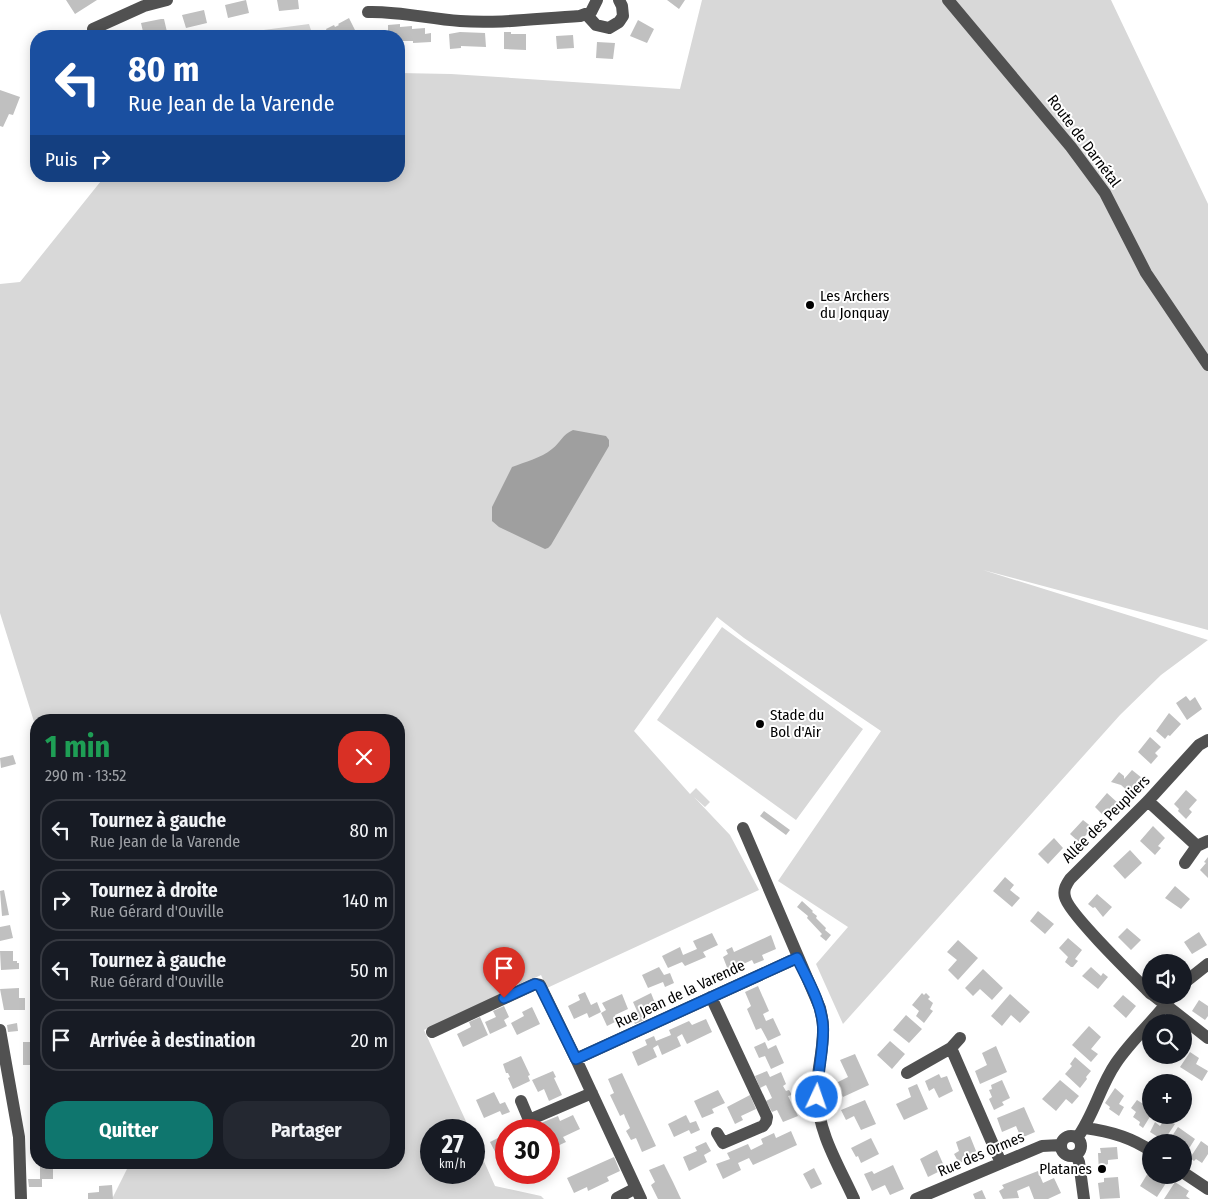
<!DOCTYPE html>
<html lang="fr">
<meta charset="utf-8">
<style>
body{margin:0;font-family:"Fira Sans Condensed",sans-serif;background:#242831;color:#f1f3f6;height:100vh;display:flex;flex-direction:column;font-size:19px;white-space:nowrap}
*{box-sizing:border-box;margin:0}
p{font-size:16px;color:#9ea1a6}
.icon{flex:none;width:28px;height:28px;fill:none;stroke:currentColor;stroke-width:2;stroke-linecap:round;stroke-linejoin:round}
.map{position:relative;flex:1;overflow:hidden}
.sheet{position:absolute;left:30px;top:714px;width:375px;height:455px;display:flex;flex-direction:column;background:#171b24;border-radius:20px;box-shadow:0 2px 12px #0003}
.sheet>*{flex:none}
.guide{position:absolute;left:30px;top:30px;width:375px;height:152px;border-radius:20px;box-shadow:0 2px 12px #0003;background:#1a4fa0;color:#fff;overflow:hidden}
.fabs{position:absolute;left:1142px;top:954px;display:grid;gap:10px}
.fabs a{display:grid;place-items:center;width:50px;height:50px;border-radius:50%;background:#171b24;box-shadow:0 2px 12px #0003;font-size:25px}
.speed{position:absolute;left:420px;top:1119px;display:flex;gap:10px;font-size:25px;font-weight:700;text-align:center}
.speed>*{display:grid;place-content:center;width:65px;height:65px;border-radius:50%;background:#171b24;box-shadow:0 2px 12px #0003;line-height:1}
.speed small{font-size:12px;font-weight:400}
.speed .limit{border:8px solid #d22;background:#fff;color:#111}
.pin{position:absolute;display:grid;place-items:center;width:42px;height:42px;color:#fff;margin:-51px -21px;border-radius:50% 50% 50% 0;rotate:-45deg;box-shadow:0 0 5px #0007}
.pin .icon{rotate:45deg}
.me{position:absolute;width:55px;margin:-28px;rotate:3deg;stroke-linejoin:round;filter:drop-shadow(0 0 4px #0008)}
.turn{display:flex;align-items:center;gap:18px;height:105px;padding:0 15px;font-size:22px}
.turn .icon{width:65px;height:65px;stroke-width:2.5}
.turn b{display:block;font-size:35px;line-height:42px}
.then{display:flex;align-items:center;height:48px;padding:0 15px;background:#0003;gap:10px;font-size:19px}
.round{display:grid;place-items:center;flex:none;width:52px;height:52px;border-radius:20px;background:#242831}
.summary{display:flex;align-items:center;justify-content:space-between;height:85px;padding:0 15px}
h1{font-size:30px;font-weight:700;line-height:38px;color:#1e9e55}
.primary-button{display:flex;gap:10px;margin-top:auto;padding:10px 15px}
.primary-button a{flex:1;height:58px;border-radius:20px;background:#0f766e;color:#fff;font-size:20px;font-weight:700;line-height:58px;text-align:center}
.primary-button a+a{background:#242831;color:#f1f3f6}
ul{padding:0;list-style:none}
li{display:flex;align-items:center;gap:15px;height:62px;margin:0 10px 8px;padding:0 5px;border:2px solid #363941;border-radius:20px}
li div{flex:1}
li b{display:block;font-size:19px}
li em{font-style:normal}
.map>svg:first-child{display:block}
</style>
<div class="map">
<svg width="1208" height="1199" viewBox="0 0 1208 1199">
<rect width="100%" height="100%" fill="#fff"/>
<!-- green -->
<path fill="#d8d8d8" d="M702,0H1111L1208,204V630L983,570L1208,640L1161,675L1120,715L843,1024L816,964L848,927L778,881L881,731L744,638L717,617L634,731L690,794L696,788L710,802L705,807L694,797L730,835L759,890L547,988L541,975L424,1030L470,1130H431V1172H474V1139L495,1186L541,1196L544,1199H112L130,1163L399,1162V720H36V728L0,613V284L20,282L105,176H399V73L451,74L680,89Z
M309,24L313,36H249L256,31Z
M722,627L863,729L796,820L657,720Z"/>
<!-- water -->
<path fill="#9f9f9f" d="M573,430L606,436L609,440V446L551,545L548,548L545,549L499,527L492,521V507L512,467C525,462 541,458 552,449C561,442 562,435 573,430Z"/>
<!-- building -->
<path fill="#c0c0c0" d="M66,0H97L75,14Z
M246,0L249,13L228,18L225,5Z
M277,0H298L299,9L279,11Z
M667,0H685L679,9Z
M204,10L207,23L186,28L182,15Z
M349,18L356,32L349,36L348,35L345,36H329L326,29L334,25L335,27L339,25L338,24Z
M161,19H164L167,32L144,36L141,23Z
M638,20L654,29L647,43L630,36Z
M400,24V27L412,26V29L425,28V34L431,33V42L413,43V41H401L399,36H388V25Z
M460,32L485,33L486,47L461,46V48L450,49L449,34Z
M504,32H511V34H526V50L504,49Z
M573,35L574,48L557,49L556,36Z
M597,42L615,43L613,59L596,58Z
M0,90L20,97L13,115L9,114L3,127L0,126Z
M1186,696L1190,701L1195,697L1202,709L1187,720L1176,703Z
M1169,713L1181,724L1170,736L1168,735L1165,739L1156,731Z
M1150,737L1161,747L1155,753L1158,756L1151,764L1138,752Z
M13,755L16,764L1,768L0,758Z
M1132,770L1142,778L1131,794L1121,785L1111,782L1119,772L1124,776V779Z
M1186,790L1197,800L1189,809L1192,812L1186,819L1178,811L1179,809L1174,804Z
M1107,793L1119,804L1114,809L1112,807L1104,816L1095,807Z
M764,811L790,830L786,835L760,816Z
M1083,820L1093,828L1079,842L1070,834Z
M1153,826L1165,838L1158,846L1161,848L1155,855L1140,841Z
M1054,838L1063,848L1048,864L1038,854Z
M1130,850L1142,863L1125,879L1113,866Z
M1208,857V878L1200,870L1206,863L1204,862Z
M1005,877L1014,885L1010,890L1020,898L1012,907L993,891Z
M1175,886L1190,899L1181,909L1165,898Z
M4,890L9,915L2,916L0,891Z
M1097,894L1112,907L1103,917L1095,907L1093,908L1088,904Z
M802,901L813,911L812,912L817,916L816,918L826,928L825,930L831,935L826,941L820,936L822,934L807,918L808,916L797,907Z
M1038,911L1054,924L1045,934L1030,921Z
M10,925L13,938L0,941V927Z
M1127,928L1141,940L1131,950L1118,937Z
M1199,932L1207,945L1192,954L1184,942Z
M712,933L718,945L703,952L706,957L685,966L682,962L668,968L662,956L680,947L683,955L697,949L693,941Z
M771,935L776,949L762,955L764,960L754,964L752,960L739,966L741,970L730,975L723,957L728,954L726,950L732,947L734,952Z
M1068,938L1082,950L1075,959L1078,961L1073,967H1071L1065,962L1068,957L1059,948Z
M958,940L978,958L958,980L948,970L957,960L947,952Z
M0,951H13V961H17V963H19V969L1,970Z
M1159,955H1163L1172,962H1160L1157,957Z
M659,967L664,975L670,973L674,983L665,987L663,982L648,988L642,975Z
M1091,967L1101,976L1103,973L1108,977L1098,989L1082,976Z
M983,969L1003,988L992,1000L980,989L973,996L965,988Z
M758,986L769,1011L763,1014L766,1021L773,1018L781,1035L768,1041L761,1028L756,1030L747,1009L751,1006L745,992Z
M19,988V998H25V1010H4L0,989Z
M585,992L591,1005L597,1002L601,1012L589,1018L587,1013L574,1019L568,1006L580,1000L578,995Z
M651,993L657,1008L645,1014L647,1019L635,1024L631,1014L637,1011L633,1002Z
M922,993L924,995L926,993L930,997L928,999L933,1003L930,1009L933,1011L924,1023L916,1016L919,1011L912,1005Z
M622,994L628,1009L615,1015L617,1021L607,1026L601,1013L606,1010L602,1003Z
M1010,994L1030,1012L1020,1023L1011,1015L1002,1026L991,1016Z
M1123,995L1136,1006L1126,1018L1113,1006Z
M1199,1000L1208,1006V1016L1205,1020L1192,1011Z
M504,1006L509,1017L504,1020L507,1026L490,1034L485,1022L496,1017L493,1011Z
M532,1007L540,1024L517,1035L511,1023L524,1016L522,1012Z
M906,1015L922,1029L909,1043L893,1030Z
M480,1017L488,1035L463,1047L457,1034L471,1027L469,1022Z
M706,1019L712,1032L687,1044L682,1034L677,1037L681,1046L662,1055L658,1045L653,1048L657,1057L638,1066L632,1052L647,1045L645,1040L654,1036L656,1041L671,1035L669,1030L689,1021L692,1025Z
M17,1023L18,1031L8,1032L7,1025Z
M1089,1026L1101,1037L1091,1049L1098,1054L1091,1062L1072,1045Z
M890,1041L905,1054L892,1069L877,1055Z
M23,1042H36V1065H23Z
M765,1042L768,1049L776,1045L784,1063L771,1069L765,1056L759,1058L754,1047Z
M996,1046L1007,1072L980,1084L975,1071L987,1065L982,1053Z
M1190,1052L1199,1058L1196,1064L1208,1071L1202,1081L1180,1067Z
M855,1054L869,1085L843,1097L836,1083L848,1077L840,1060Z
M521,1056L530,1075L528,1076L530,1081L513,1089L508,1078L510,1077L508,1073H506L503,1064Z
M1075,1057L1091,1071L1086,1077L1087,1079L1080,1088L1065,1074L1072,1066L1070,1064Z
M553,1071L556,1077L554,1078L562,1095L549,1101L544,1089L538,1092L532,1080Z
M767,1071L770,1077L781,1072L786,1084L783,1086L786,1091L789,1090L792,1095L788,1096L798,1116L783,1122L777,1110L772,1112L766,1101L772,1098L766,1085L760,1088L755,1076Z
M622,1073L656,1146L642,1152L636,1138L631,1140L626,1131L630,1128L625,1117L624,1114L620,1116L610,1095L614,1093L608,1079Z
M939,1074L941,1078L947,1076L953,1091L939,1098L934,1088L929,1091L925,1081Z
M33,1075H36V1100H34Z
M1002,1080L1010,1098L1002,1102L1004,1105L994,1110L989,1099L992,1097L989,1090L992,1089L991,1085Z
M1060,1080L1079,1096L1072,1104L1066,1099L1056,1111L1042,1099Z
M917,1084L928,1109L904,1120L896,1104L911,1097L908,1088Z
M1115,1088L1124,1096L1119,1104L1124,1107L1119,1116L1109,1109L1110,1107L1105,1103Z
M718,1090L725,1103L712,1109L714,1113L702,1118L694,1101Z
M494,1092L500,1104L505,1102L510,1112L502,1115L500,1111L484,1118L476,1100Z
M750,1095L756,1109L741,1116L743,1120L735,1124L727,1107Z
M865,1100L876,1124L861,1130L854,1116L846,1120L841,1110Z
M1137,1100L1151,1109V1115L1143,1128L1139,1125L1140,1122L1133,1117L1136,1112L1131,1108Z
M1024,1107L1035,1132L1021,1138L1016,1126L1002,1132L997,1118Z
M573,1115L580,1129L563,1137L566,1142L551,1149L549,1145V1130H539L536,1125L558,1116L560,1121Z
M686,1115L690,1123L696,1121L700,1130L691,1134L689,1130L674,1137L668,1124Z
M1166,1118L1175,1124L1165,1139L1160,1135L1158,1137L1150,1132L1155,1122L1160,1126Z
M1178,1127L1195,1139L1188,1150L1186,1148L1184,1150V1142H1168Z
M791,1131L797,1145L753,1165L749,1158L738,1163L741,1170L723,1179L716,1164L730,1159L727,1153L748,1144L751,1150L763,1144L761,1139L774,1133L776,1138Z
M506,1134V1161L501,1163L490,1142Z
M970,1136L976,1151L972,1154L973,1157L959,1163L954,1154L959,1151L956,1142Z
M871,1138L879,1154L861,1163L858,1156L856,1157L851,1148Z
M1201,1141L1208,1146V1154L1202,1163L1196,1159L1194,1161L1190,1158Z
M706,1142L711,1151L704,1155L707,1162L689,1171L683,1157L697,1151L695,1147Z
M1117,1147L1118,1159L1108,1160V1164L1106,1165V1173H1099L1098,1153H1101L1100,1148Z
M937,1150L944,1166L937,1170L938,1172L928,1177L920,1159Z
M614,1157L620,1171L607,1177L609,1181L588,1191L587,1187L574,1193L567,1178Z
M40,1164H53V1179H42V1187H29L28,1179H40Z
M664,1164L673,1182L681,1199H658L651,1185L655,1182L649,1170Z
M893,1165L904,1189L890,1195L885,1185L872,1191L864,1174L872,1171L874,1174Z
M814,1168L822,1184L811,1189L803,1174Z
M1151,1168V1175L1166,1176L1163,1181L1166,1183L1157,1197L1140,1186Z
M1038,1171L1043,1183L1054,1178L1061,1193L1048,1199H1034L1029,1186L1017,1191L1019,1198L1003,1199L999,1191L1004,1188L1002,1185Z
M1118,1177L1120,1198L1100,1199L1098,1183L1104,1182V1178Z
M1175,1182L1189,1191L1186,1196L1190,1199H1164Z
M112,1185L113,1199H88V1193L99,1192V1186Z
M982,1190L986,1199H975L973,1194Z"/>
<g fill="none" stroke-linecap="round" stroke-linejoin="round">
<!-- minor -->
<path stroke="#515151" stroke-width="12" d="M948,0L1071,147L1105,193L1146,273L1208,365
M368,12C399,11 429,19 460,21C500,24 541,18 580,16L591,12L597,0
M586,14L596,25L609,28L619,22L623,16L622,6L619,0
M93,29L144,6L167,0
M1148,801L1197,846L1208,841
M743,828L820,1008C821,1014 823,1020 823,1027C824,1050 816,1072 817,1095C818,1133 839,1166 854,1199
M1185,863L1197,846
M1184,983L1208,964
M1151,994C1136,979 1068,913 1065,897C1063,890 1066,885 1070,879L1148,801L1199,745L1208,740
M1153,995L1208,1038
M711,997L767,1117L766,1122L763,1126L723,1143L717,1133
M0,1030L19,1137L21,1199
M432,1032L535,984L540,985L576,1059L641,1199
M960,1038L951,1048L1001,1163
M576,1059L797,958
M907,1073L951,1048
M521,1101L529,1120L592,1093
M1085,1128C1109,1131 1131,1137 1151,1151
M1061 1146a10 10 0 1 1 20 0a10 10 0 1 1-20 0Z
M1077,1138C1094,1115 1100,1086 1116,1063C1133,1038 1156,1019 1173,995
M1076,1155L1079,1162L1084,1199
M1184,1173L1208,1189
M617,1198L636,1188
M916,1199L1042,1146L1061,1145"/>
</g>
<g fill="none" stroke-linecap="round" stroke-linejoin="round">
<defs>
<path id="route" d="M504,998L535,984L540,986L576,1059L797,958C807,979 822,1003 823,1027C824,1050 817,1073 817,1097"/>
</defs>
<!-- route casing -->
<use href="#route" stroke="#114b97" stroke-width="12"/>
<!-- route -->
<use href="#route" stroke="#1a73e8" stroke-width="9"/>
</g>
<!-- markers -->
<g fill="#000" stroke="#fff" stroke-width="2">
<circle cx="810" cy="305" r="5"/>
<circle cx="760" cy="724" r="5"/>
<circle cx="1102" cy="1169" r="5"/>
</g>
<g text-anchor="middle" stroke-width="4" stroke-linejoin="round" paint-order="stroke">
<!-- street labels -->
<g font-size="15" fill="#000" stroke="#fff">
<text transform="translate(1084 141) rotate(53)" y="5">Route de Darnétal</text>
<text transform="translate(1106 819) rotate(-45)" y="5">Allée des Peupliers</text>
<text transform="translate(680 994) rotate(-25)" y="5">Rue Jean de la Varende</text>
<text transform="translate(981 1154) rotate(-23)" y="5">Rue des Ormes</text>
</g>
<!-- poi labels -->
<g font-size="15" fill="#000" stroke="#fff" text-anchor="start">
<text x="820" y="301">Les Archers<tspan x="820" dy="17">du Jonquay</tspan></text>
<text x="770" y="720">Stade du<tspan x="770" dy="17">Bol d'Air</tspan></text>
<text x="1092" y="1174" text-anchor="end">Platanes</text>
</g>
</g>
</svg>
<div class="fabs">
<a><svg class="icon" aria-label="sound" viewBox="0 0 24 24"><path d="M4 9h4l5-4v14l-5-4H4zM17 9q2 3 0 6"/></svg></a>
<a><svg class="icon" aria-label="search" viewBox="0 0 24 24"><circle cx="10" cy="10" r="6"/><path d="M15 15l6 6"/></svg></a>
<a>+</a>
<a>−</a>
</div>
<div class="speed"><div>27<small>km/h</small></div><div class="limit">30</div></div>
<div class="pin" style="left:504px;top:998px;background:#d93025"><svg class="icon" aria-label="arrive" viewBox="0 0 24 24"><path d="M6 21V4h12l-3 4 3 4H6"/></svg></div>
<svg class="me" style="left:817px;top:1097px" viewBox="-20 -20 40 40"><circle r="17" fill="#1a73e8" stroke="#fff" stroke-width="3"/><path d="M0-11L8 9 0 5-8 9z" fill="#fff"/></svg>
<div class="guide">
<div class="turn"><svg class="icon" aria-label="left" viewBox="0 0 24 24"><path d="M17 20v-9H6M10 6l-5 5 5 5"/></svg><div><b>80 m</b>Rue Jean de la Varende</div></div>
<div class="then">Puis<svg class="icon" aria-label="right" viewBox="0 0 24 24"><path d="M7 20v-9h11M14 6l5 5-5 5"/></svg></div>
</div>
<section class="sheet">
<div class="summary"><div><h1>1 min</h1><p>290 m · 13:52</p></div><a class="round" style="background:#d93025;color:#fff"><svg class="icon" aria-label="close" viewBox="0 0 24 24"><path d="M6 6l12 12M18 6L6 18"/></svg></a></div>
<ul>
<li><svg class="icon" aria-label="left" viewBox="0 0 24 24"><path d="M17 20v-9H6M10 6l-5 5 5 5"/></svg><div><b>Tournez à gauche</b><p>Rue Jean de la Varende</p></div><em>80 m</em></li>
<li><svg class="icon" aria-label="right" viewBox="0 0 24 24"><path d="M7 20v-9h11M14 6l5 5-5 5"/></svg><div><b>Tournez à droite</b><p>Rue Gérard d'Ouville</p></div><em>140 m</em></li>
<li><svg class="icon" aria-label="left" viewBox="0 0 24 24"><path d="M17 20v-9H6M10 6l-5 5 5 5"/></svg><div><b>Tournez à gauche</b><p>Rue Gérard d'Ouville</p></div><em>50 m</em></li>
<li><svg class="icon" aria-label="arrive" viewBox="0 0 24 24"><path d="M6 21V4h12l-3 4 3 4H6"/></svg><div><b>Arrivée à destination</b></div><em>20 m</em></li>
</ul>
<div class="primary-button"><a>Quitter</a><a>Partager</a></div>
</section>
</div>
